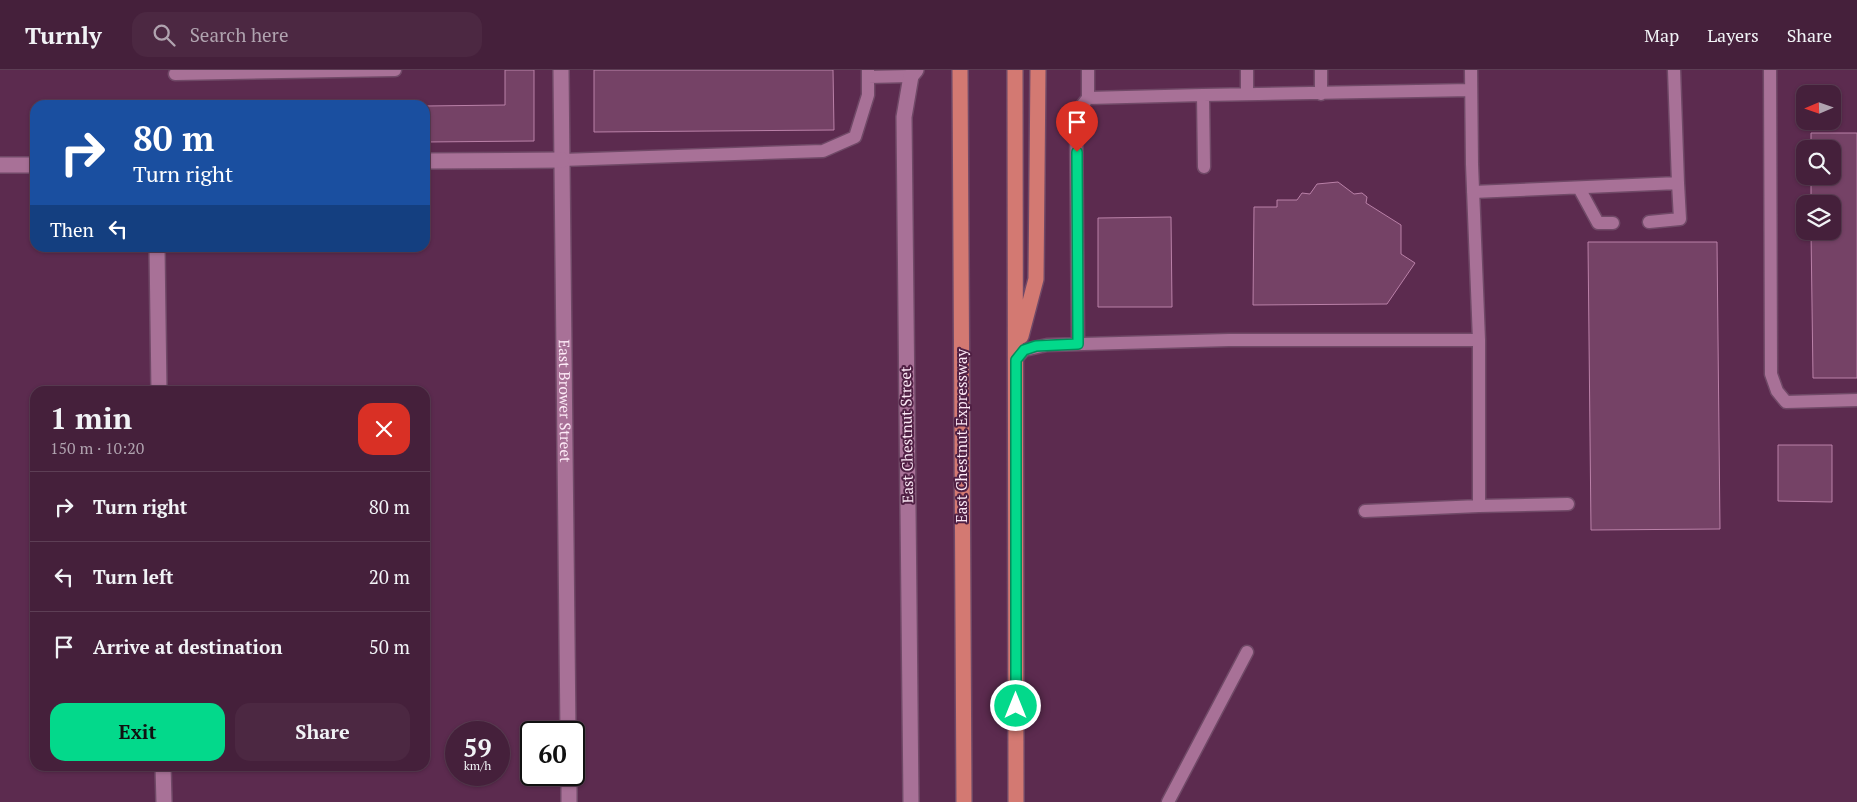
<!DOCTYPE html>
<meta charset="utf-8">
<style>
body{margin:0;font-family:"PT Serif",serif;background:#4c2842;color:#f1f3f6;height:100vh;display:flex;flex-direction:column;font-size:19px;white-space:nowrap}
*{box-sizing:border-box;margin:0}
p{font-size:16px;color:#b0a3af}
.icon{flex:none;width:28px;height:28px;fill:none;stroke:currentColor;stroke-width:2;stroke-linecap:round;stroke-linejoin:round}
.map{position:relative;flex:1;overflow:hidden}
.drawer{position:absolute;left:30px;top:316px;width:400px;height:385px;display:flex;flex-direction:column;background:#45203b;border-radius:15px;box-shadow:0 1px 4px #0004,0 0 0 1px #5d3e55}
.drawer>*{flex:none}
.hud{position:absolute;left:30px;top:30px;width:400px;height:152px;border-radius:15px;box-shadow:0 1px 4px #0004,0 0 0 1px #5d3e55;background:#1a4fa0;color:#fff;overflow:hidden}
.needle{width:32px;rotate:268deg}
.controls{position:absolute;left:1796px;top:15px;display:grid;gap:10px}
.controls a{display:grid;place-items:center;width:45px;height:45px;border-radius:10px;background:#45203b;box-shadow:0 1px 4px #0004,0 0 0 1px #5d3e55;font-size:25px}
.speed{position:absolute;left:445px;top:651px;display:flex;gap:10px;font-size:25px;font-weight:700;text-align:center}
.speed>*{display:grid;place-content:center;width:65px;height:65px;border-radius:50%;background:#45203b;box-shadow:0 1px 4px #0004,0 0 0 1px #5d3e55;line-height:1}
.speed small{font-size:12px;font-weight:400}
.speed .limit{border:2px solid #111;border-radius:8px;background:#fff;color:#111}
.pin{position:absolute;display:grid;place-items:center;width:42px;height:42px;color:#fff;margin:-51px -21px;border-radius:50% 50% 50% 0;rotate:-45deg;box-shadow:0 0 5px #0007}
.pin .icon{rotate:45deg}
.me{position:absolute;width:55px;margin:-28px;rotate:0deg;stroke-linejoin:round;filter:drop-shadow(0 0 4px #0008)}
.turn{display:flex;align-items:center;gap:18px;height:105px;padding:0 20px;font-size:22px}
.turn .icon{width:65px;height:65px;stroke-width:2.5}
.turn b{display:block;font-size:35px;line-height:42px}
.then{display:flex;align-items:center;height:48px;padding:0 20px;background:#0003;gap:10px;font-size:19px}
.round{display:grid;place-items:center;flex:none;width:52px;height:52px;border-radius:15px;background:#4c2842}
.head{display:flex;align-items:center;justify-content:space-between;height:85px;padding:0 20px}
h1{font-size:30px;font-weight:700;line-height:38px}
.button{display:flex;gap:10px;margin-top:auto;padding:10px 20px}
.button a{flex:1;height:58px;border-radius:15px;background:#03d98b;color:#111;font-size:20px;font-weight:700;line-height:58px;text-align:center}
.button a+a{background:#4c2842;color:#f1f3f6}
ul{padding:0;list-style:none}
li{display:flex;align-items:center;gap:15px;height:70px;padding:0 20px;border-top:1px solid #5d3e55}
li div{flex:1}
li b{display:block;font-size:19px}
li em{font-style:normal}
header{display:flex;align-items:center;gap:30px;box-sizing:border-box;height:70px;padding:0 25px;background:#45203b;border-bottom:1px solid #5d3e55}
header strong{font-size:24px}
nav{display:flex;gap:28px;margin-inline-start:auto;font-size:18px}
.search{width:350px;height:45px;background:#4c2842;display:flex;align-items:center;gap:12px;box-sizing:border-box;padding:0 18px;border-radius:15px;color:#b0a3af;font-size:19px}
.map>svg:first-child{display:block}
</style>
<header>
<strong>Turnly</strong>
<div class="search"><svg class="icon" aria-label="search" viewBox="0 0 24 24"><circle cx="10" cy="10" r="6"/><path d="M15 15l6 6"/></svg>Search here</div>
<nav><a>Map</a><a>Layers</a><a>Share</a></nav>
</header>
<div class="map">
<svg width="1857" height="732" viewBox="0 0 1857 732">
<rect width="100%" height="100%" fill="#5c2b4f"/>
<!-- building -->
<path fill="#754266" stroke="#ba81a8" d="M505,0H534V71L425,72V36L505,35Z
M594,0H833L834,60L594,62Z
M1811,63H1857V308H1813L1811,161H1832V134H1811V106H1832V79H1811Z
M1338,112L1354,124L1362,123L1367,127L1366,133L1401,155V184L1415,193L1387,234L1253,235L1254,137H1277V130H1297L1302,123L1310,124L1317,114Z
M1171,147L1172,237H1098V148Z
M1588,172H1717L1720,459L1591,460Z
M1778,375H1832V432L1778,431Z"/>
<g fill="none" stroke-linecap="round" stroke-linejoin="round">
<defs>
<path id="lane" d="M1088,0V28
M1247,0V23
M1321,0V24
M1770,0L1771,304L1777,321L1786,332L1857,330
M175,4L395,0
M868,7L911,6
M562,90L823,81L855,67L868,25V0
M1204,97L1203,25L1471,20
M1579,118L1598,153H1613
M1473,122L1678,113L1674,0
M1649,152L1680,149L1678,113
M1078,274L1076,43L1088,28L1203,25
M1015,290L1024,280L1047,275L1229,270H1479L1472,94L1471,0
M1479,436L1568,434
M1365,441L1479,436V270
M1168,732L1247,582"/>
<g id="street">
<path id="s1" d="M561,0L568,662"/>
<path d="M425,91L562,90"/>
<path d="M0,95H35"/>
<path d="M157,178L159,321"/>
<path d="M163,696L164,732"/>
<path d="M569,705V732"/>
<path d="M911,732L904,47L911,6L916,0"/>
</g>
<path id="primary" d="M960,0L964,732
M1015,0L1016,732
M1021,266L1036,209L1038,0"/>
</defs>
<!-- lane casing -->
<use href="#lane" stroke="#704967" stroke-width="15"/>
<!-- street casing -->
<use href="#street" stroke="#704967" stroke-width="18"/>
<!-- primary casing -->
<use href="#primary" stroke="#704967" stroke-width="18"/>
<!-- lane -->
<use href="#lane" stroke="#a87197" stroke-width="12"/>
<!-- street -->
<use href="#street" stroke="#a87197" stroke-width="15"/>
<!-- primary -->
<use href="#primary" stroke="#d37972" stroke-width="15"/>
</g>
<g fill="none" stroke-linecap="round" stroke-linejoin="round">
<defs>
<path id="route" d="M1016,636V290L1024,280L1036,276L1078,274L1077,82"/>
</defs>
<!-- route casing -->
<use href="#route" stroke="#028d5a" stroke-width="12"/>
<!-- route -->
<use href="#route" stroke="#03d98b" stroke-width="9"/>
</g>
<g text-anchor="middle" stroke-width="4" stroke-linejoin="round" paint-order="stroke">
<!-- street labels -->
<g font-size="15" fill="#fdeaf7" stroke="#502044">
<text dy="5" stroke="none"><textPath href="#s1" startOffset="331">East Brower Street</textPath></text>
<text transform="translate(907 365) rotate(-91)" y="5">East Chestnut Street</text>
<text transform="translate(962 366) rotate(-90)" y="5">East Chestnut Expressway</text>
</g>
</g>
</svg>
<div class="controls">
<a><svg class="needle" viewBox="-14 -14 28 28"><path d="M0-13l5 13h-10z" fill="#e53935"/><path d="M0 13l5-13h-10z" fill="#b0a3af"/></svg></a>
<a><svg class="icon" aria-label="search" viewBox="0 0 24 24"><circle cx="10" cy="10" r="6"/><path d="M15 15l6 6"/></svg></a>
<a><svg class="icon" aria-label="layers" viewBox="0 0 24 24"><path d="M12 4l9 5-9 5-9-5zM3 14l9 5 9-5"/></svg></a>
</div>
<div class="speed"><div>59<small>km/h</small></div><div class="limit">60</div></div>
<div class="pin" style="left:1077px;top:82px;background:#d93025"><svg class="icon" aria-label="arrive" viewBox="0 0 24 24"><path d="M6 21V4h12l-3 4 3 4H6"/></svg></div>
<svg class="me" style="left:1016px;top:636px" viewBox="-20 -20 40 40"><circle r="17" fill="#03d98b" stroke="#fff" stroke-width="3"/><path d="M0-11L8 9 0 5-8 9z" fill="#fff"/></svg>
<div class="hud">
<div class="turn"><svg class="icon" aria-label="right" viewBox="0 0 24 24"><path d="M7 20v-9h11M14 6l5 5-5 5"/></svg><div><b>80 m</b>Turn right</div></div>
<div class="then">Then<svg class="icon" aria-label="left" viewBox="0 0 24 24"><path d="M17 20v-9H6M10 6l-5 5 5 5"/></svg></div>
</div>
<section class="drawer">
<div class="head"><div><h1>1 min</h1><p>150 m · 10:20</p></div><a class="round" style="background:#d93025;color:#fff"><svg class="icon" aria-label="close" viewBox="0 0 24 24"><path d="M6 6l12 12M18 6L6 18"/></svg></a></div>
<ul>
<li><svg class="icon" aria-label="right" viewBox="0 0 24 24"><path d="M7 20v-9h11M14 6l5 5-5 5"/></svg><div><b>Turn right</b></div><em>80 m</em></li>
<li><svg class="icon" aria-label="left" viewBox="0 0 24 24"><path d="M17 20v-9H6M10 6l-5 5 5 5"/></svg><div><b>Turn left</b></div><em>20 m</em></li>
<li><svg class="icon" aria-label="arrive" viewBox="0 0 24 24"><path d="M6 21V4h12l-3 4 3 4H6"/></svg><div><b>Arrive at destination</b></div><em>50 m</em></li>
</ul>
<div class="button"><a>Exit</a><a>Share</a></div>
</section>
</div>
